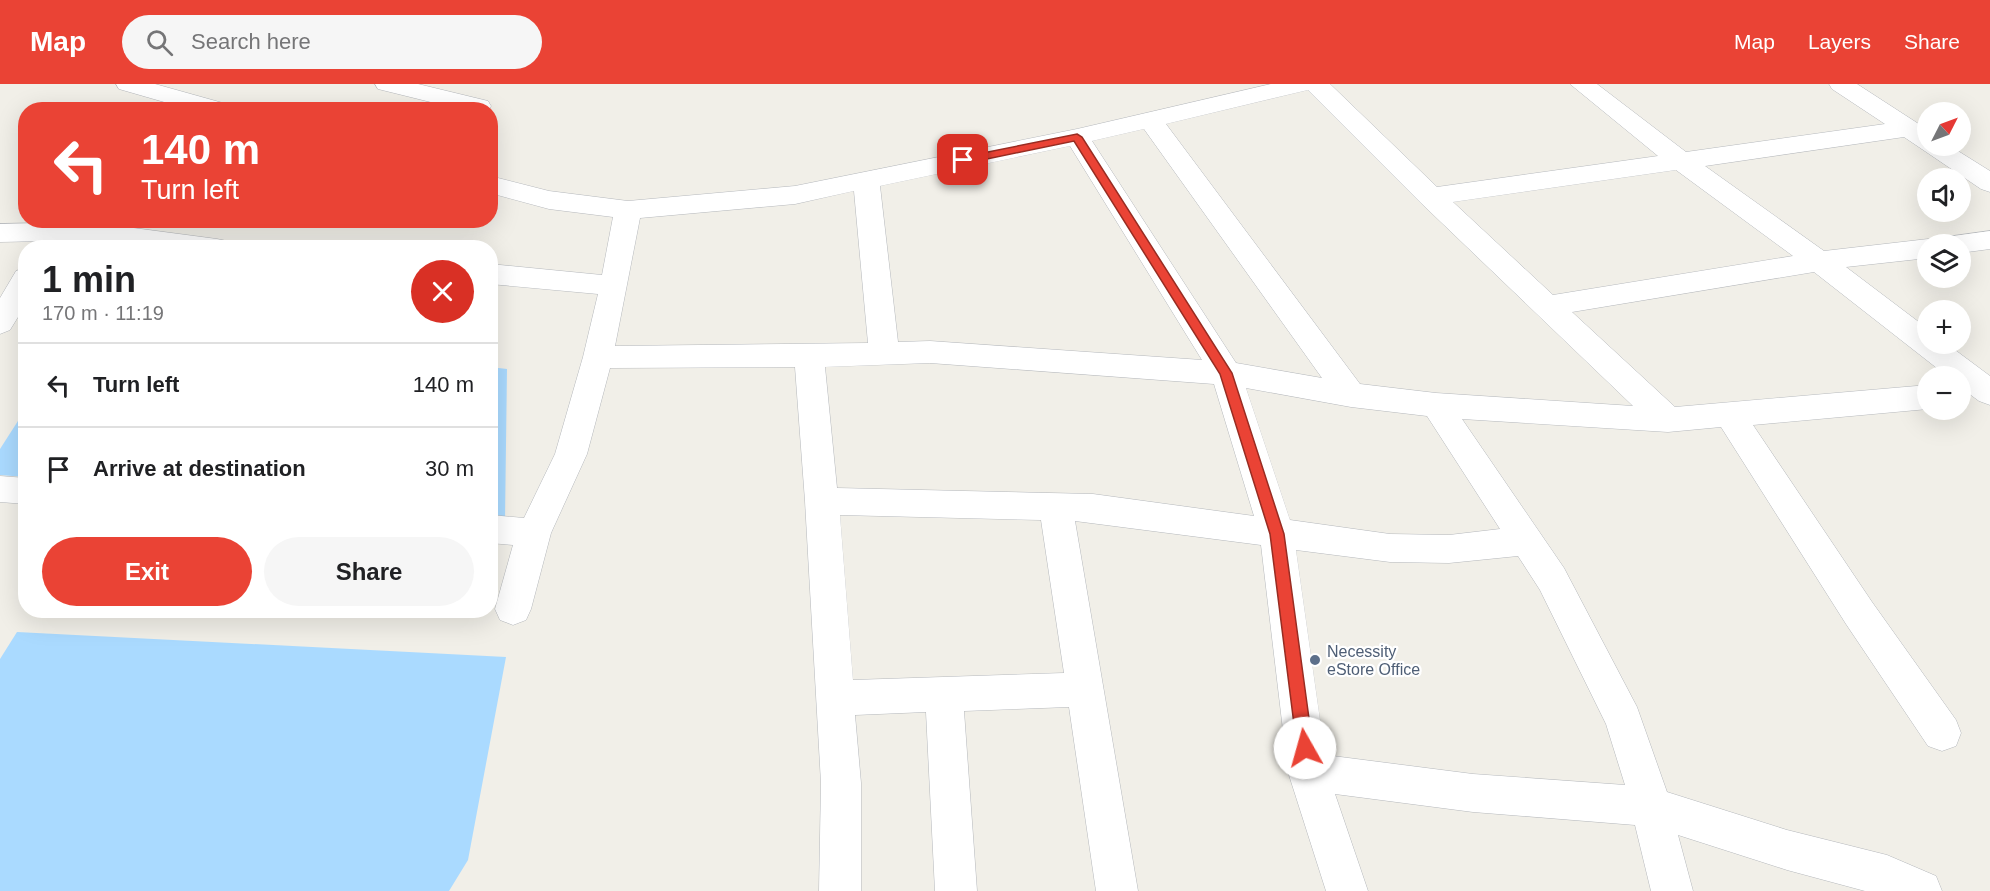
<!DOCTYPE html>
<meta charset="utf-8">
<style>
body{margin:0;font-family:Helvetica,sans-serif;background:#f6f6f6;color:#202124;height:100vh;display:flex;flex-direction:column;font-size:22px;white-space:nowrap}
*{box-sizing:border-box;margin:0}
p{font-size:20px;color:#757577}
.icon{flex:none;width:33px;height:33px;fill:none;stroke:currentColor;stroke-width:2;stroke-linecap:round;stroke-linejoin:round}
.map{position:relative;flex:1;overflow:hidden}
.details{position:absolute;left:18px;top:156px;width:480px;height:378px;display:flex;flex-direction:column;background:#fff;border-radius:24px;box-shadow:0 6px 24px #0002}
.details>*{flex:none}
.top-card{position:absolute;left:18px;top:18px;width:480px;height:126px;border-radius:24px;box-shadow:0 6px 24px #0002;background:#ea4335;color:#fff;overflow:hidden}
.needle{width:39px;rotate:48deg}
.tools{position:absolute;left:1917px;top:18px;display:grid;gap:12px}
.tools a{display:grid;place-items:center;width:54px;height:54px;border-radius:50%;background:#fff;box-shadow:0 6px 24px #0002;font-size:30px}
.pin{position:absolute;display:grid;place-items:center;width:51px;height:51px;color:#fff;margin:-26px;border-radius:12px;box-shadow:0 3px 9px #0006}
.me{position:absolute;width:66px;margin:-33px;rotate:353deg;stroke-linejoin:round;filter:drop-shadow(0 0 4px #0008)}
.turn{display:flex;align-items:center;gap:21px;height:126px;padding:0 24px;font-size:27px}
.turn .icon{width:78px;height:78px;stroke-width:2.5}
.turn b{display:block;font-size:42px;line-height:51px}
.round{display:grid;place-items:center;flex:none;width:63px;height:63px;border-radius:32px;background:#f6f6f6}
.summary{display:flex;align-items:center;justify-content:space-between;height:102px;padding:0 24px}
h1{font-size:36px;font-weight:700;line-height:45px}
.cta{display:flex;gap:12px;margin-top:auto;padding:12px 24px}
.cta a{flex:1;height:69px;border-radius:36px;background:#ea4335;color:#fff;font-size:24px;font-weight:700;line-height:69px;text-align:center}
.cta a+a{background:#f6f6f6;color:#202124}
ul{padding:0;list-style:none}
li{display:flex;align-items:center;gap:18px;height:84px;padding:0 24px;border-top:2px solid #e0e0e0}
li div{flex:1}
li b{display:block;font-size:22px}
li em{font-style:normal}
header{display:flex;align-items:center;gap:36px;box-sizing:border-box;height:84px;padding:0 30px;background:#ea4335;color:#fff}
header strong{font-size:28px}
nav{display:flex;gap:33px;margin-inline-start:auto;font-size:21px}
.search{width:420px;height:54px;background:#f6f6f6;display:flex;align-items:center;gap:15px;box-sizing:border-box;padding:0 21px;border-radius:33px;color:#757577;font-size:22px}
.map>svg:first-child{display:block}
</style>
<header>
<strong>Map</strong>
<div class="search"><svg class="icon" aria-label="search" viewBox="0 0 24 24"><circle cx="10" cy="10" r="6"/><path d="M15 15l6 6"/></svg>Search here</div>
<nav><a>Map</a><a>Layers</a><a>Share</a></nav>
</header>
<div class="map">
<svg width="1990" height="807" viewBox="0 0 1990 807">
<rect width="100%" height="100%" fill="#f1efe8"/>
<!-- water -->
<path fill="#aadaff" d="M490,283L507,285L505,436L491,435Z
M25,326V393L0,391V365Z
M17,548L506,573L468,776L449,807H0V575Z"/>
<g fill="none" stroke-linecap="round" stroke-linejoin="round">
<defs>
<path id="minor" d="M116,0H155L230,21L233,26H192L119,5Z
M375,0H418L488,17L491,22L489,26H463L378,5Z
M1271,0H1330L1437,103L1658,72L1570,0H1597L1686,68L1885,40L1832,5L1829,0H1857L1928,46V62H1950L1990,87V108L1981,105L1904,53L1705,82L1824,167L1928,155L1938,157L1940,160H1928V174L1846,183L1928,245V260H1947L1990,292V321L1979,317L1960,303V292H1947L1814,188L1572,228L1675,323L1928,301V325L1753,341L1872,518L1956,636L1961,649L1956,662L1942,667L1928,662L1846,540L1721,343L1668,348L1462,335L1564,484L1637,623L1667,708L1787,746L1887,771L1936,792L1942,807H1865L1787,786L1678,751L1693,807H1651L1635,741L1473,728L1335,710L1368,807H1326L1288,688L1261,461L1075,437L1138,807H1096L1069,623L964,627L977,807H935L926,628L855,631L861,699V807H819L821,699L805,417L795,283L610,284L587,370L551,449L531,525L526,536L513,541L500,536L495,525L513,461L490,459V431L524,434L555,370L583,273L598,210L490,200V180L602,191L613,133L549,125L490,109V92L549,107L628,117L795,102L1077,45ZM1308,6L1421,119L1633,322L1436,309L1360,300L1166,40ZM1144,45L1322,294L1236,279L1092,57ZM1070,62L1202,276L930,257L898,258L880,102ZM1676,86L1793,172L1553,211L1453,118ZM854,107L868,259L615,262L640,134L795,120ZM930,279L1214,300L1254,432L1093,410L837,404L825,283ZM1246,304L1351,323L1427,332L1500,445L1449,451L1390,450L1290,436ZM840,431L1041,436L1064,589L853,596ZM1296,466L1390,478L1449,479L1518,472L1540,506L1606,640L1625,701L1473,690L1325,671Z
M88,138L217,155L227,157L231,164H143L88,156L0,158V140Z
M1990,147V165L1960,169V160H1942L1946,153Z
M26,184V220L10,246L0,250V214L16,187Z
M0,392L26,394V420L0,418Z"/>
</defs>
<!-- minor casing -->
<use href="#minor" stroke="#b5b8bc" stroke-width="1"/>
<!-- minor -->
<use href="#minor" fill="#fff" fill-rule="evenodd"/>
</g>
<!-- route -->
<path fill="#ea4335" stroke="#982c22" stroke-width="1.5" d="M1077,50L1082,53L1232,289L1284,450L1313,664L1310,670L1305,672L1299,670L1297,664L1270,450L1220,290L1074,57L963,80L958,76L963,73Z"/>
<!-- markers -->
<circle fill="#5c6f8a" stroke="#fff" stroke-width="2" cx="1315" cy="576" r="6"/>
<g text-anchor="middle" stroke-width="4.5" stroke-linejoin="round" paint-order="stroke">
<!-- service labels -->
<g font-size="16" fill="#4e5e75" stroke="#fff" text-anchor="start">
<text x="1327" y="573">Necessity<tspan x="1327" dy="18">eStore Office</tspan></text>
</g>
</g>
</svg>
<div class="tools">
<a><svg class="needle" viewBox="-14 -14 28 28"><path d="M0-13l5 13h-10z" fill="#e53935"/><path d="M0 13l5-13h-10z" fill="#757577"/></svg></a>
<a><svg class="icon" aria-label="sound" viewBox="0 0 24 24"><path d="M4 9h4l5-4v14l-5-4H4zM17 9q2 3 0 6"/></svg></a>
<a><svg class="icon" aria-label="layers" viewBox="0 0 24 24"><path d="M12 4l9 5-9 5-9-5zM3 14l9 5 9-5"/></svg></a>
<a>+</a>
<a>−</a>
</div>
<div class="pin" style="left:963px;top:76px;background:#d93025"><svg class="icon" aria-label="arrive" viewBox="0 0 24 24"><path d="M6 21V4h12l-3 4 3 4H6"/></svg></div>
<svg class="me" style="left:1305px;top:664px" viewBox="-20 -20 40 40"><circle r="19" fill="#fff"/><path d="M0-13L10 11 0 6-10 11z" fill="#ea4335"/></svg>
<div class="top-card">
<div class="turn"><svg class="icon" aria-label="left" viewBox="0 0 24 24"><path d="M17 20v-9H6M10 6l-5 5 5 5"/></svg><div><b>140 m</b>Turn left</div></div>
</div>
<section class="details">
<div class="summary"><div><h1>1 min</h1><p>170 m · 11:19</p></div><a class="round" style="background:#d93025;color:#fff"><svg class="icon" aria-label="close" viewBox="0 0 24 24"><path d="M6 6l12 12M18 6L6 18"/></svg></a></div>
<ul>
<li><svg class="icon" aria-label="left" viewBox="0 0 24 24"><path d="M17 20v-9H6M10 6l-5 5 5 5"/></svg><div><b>Turn left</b></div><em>140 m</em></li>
<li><svg class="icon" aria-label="arrive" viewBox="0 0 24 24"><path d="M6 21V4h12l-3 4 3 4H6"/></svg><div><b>Arrive at destination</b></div><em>30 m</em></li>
</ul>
<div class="cta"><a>Exit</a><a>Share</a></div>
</section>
</div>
